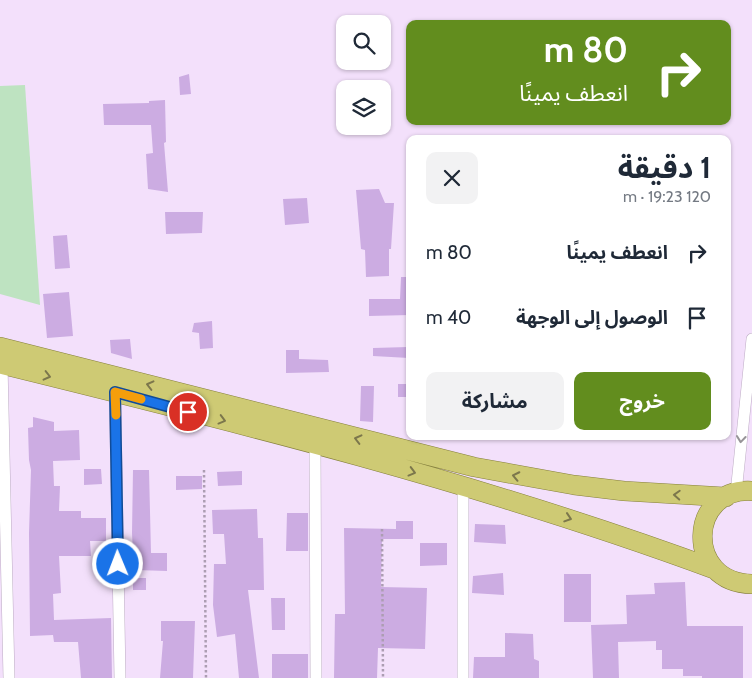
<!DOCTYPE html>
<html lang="ar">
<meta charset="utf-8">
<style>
body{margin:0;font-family:Cabin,"Noto Sans Arabic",sans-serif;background:#f2f2f3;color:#1f2937;direction:rtl;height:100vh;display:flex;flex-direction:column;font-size:19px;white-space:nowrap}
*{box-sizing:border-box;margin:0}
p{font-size:16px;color:#747a83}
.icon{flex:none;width:28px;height:28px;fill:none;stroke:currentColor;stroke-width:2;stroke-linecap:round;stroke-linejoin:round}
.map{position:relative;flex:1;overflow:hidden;direction:ltr}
.details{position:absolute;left:406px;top:135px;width:325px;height:305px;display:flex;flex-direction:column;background:#fff;border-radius:10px;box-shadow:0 1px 4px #0004;direction:rtl}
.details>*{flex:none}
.banner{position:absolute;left:406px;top:20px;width:325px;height:105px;border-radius:10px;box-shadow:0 1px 4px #0004;direction:rtl;background:#628d1e;color:#fff;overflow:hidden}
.buttons{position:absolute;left:336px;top:15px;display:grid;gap:10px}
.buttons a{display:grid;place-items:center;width:55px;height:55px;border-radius:10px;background:#fff;box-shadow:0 1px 4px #0004;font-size:25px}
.pin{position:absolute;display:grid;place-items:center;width:42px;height:42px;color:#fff;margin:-21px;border:2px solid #fff;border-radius:50%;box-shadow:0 1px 5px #0007}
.me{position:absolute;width:55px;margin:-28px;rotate:359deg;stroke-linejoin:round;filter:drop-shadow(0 0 4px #0008)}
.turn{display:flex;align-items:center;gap:18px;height:105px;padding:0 20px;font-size:22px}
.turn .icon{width:65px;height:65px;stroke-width:2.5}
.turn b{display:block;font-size:35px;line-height:42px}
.round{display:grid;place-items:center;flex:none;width:52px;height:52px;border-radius:10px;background:#f2f2f3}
.headline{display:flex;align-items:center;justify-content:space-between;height:85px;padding:0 20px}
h1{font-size:30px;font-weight:700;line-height:38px}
.action{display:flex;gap:10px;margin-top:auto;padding:10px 20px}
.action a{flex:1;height:58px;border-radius:10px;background:#628d1e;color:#fff;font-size:20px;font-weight:700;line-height:58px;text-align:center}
.action a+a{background:#f2f2f3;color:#1f2937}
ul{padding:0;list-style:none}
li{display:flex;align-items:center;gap:15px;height:65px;padding:0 20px}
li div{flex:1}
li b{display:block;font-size:19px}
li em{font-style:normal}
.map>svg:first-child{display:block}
</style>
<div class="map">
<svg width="752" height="678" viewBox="0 0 752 678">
<rect width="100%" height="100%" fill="#f3e0fb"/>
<!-- green -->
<path fill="#bee3c1" d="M25,85L40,305L0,294V86Z"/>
<!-- building -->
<path fill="#ccace2" d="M189,74L191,94L180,95L179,77Z
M165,100L166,142L164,143L168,192L148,189L146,154L153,153L151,125H104L103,104L149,103V101Z
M379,189L385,203H394L391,249H389V276L366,277L365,250L361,249L356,190Z
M307,198L309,223L285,225L283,199Z
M165,212H203L202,233L166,234Z
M67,235L70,268L55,269L53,236Z
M401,277H410V315L369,316V299H400Z
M69,292L73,336L47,338L43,294Z
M212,321L213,348L200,349L199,333L192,332L194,323Z
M130,339L132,359L111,353L110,340Z
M408,347L409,358L373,356V348Z
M286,350H299V359L328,360L329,372L286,373Z
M398,384H410V397H398Z
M361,386H374L373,422L360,421Z
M33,417L54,422V431L79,430L80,460L53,461L54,486H60L59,511H81V518H106V541H90L91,556H59L61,593L53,594L54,620L111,618L112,678H81L78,642H54L53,635L30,636L29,533L31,470L29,460L28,428L33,427Z
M84,469H101L102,484L84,485Z
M133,470H149L151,553H167V571L136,570V553H133L132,533Z
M242,471V485L218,486L217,472Z
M176,476H202V489L176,490Z
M257,509L258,538H263L264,590H248L259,678H239L235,634L217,637L213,605L214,564H226L224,534H213L212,510Z
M287,513H308V551H286Z
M396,521H413V539H382L381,587L427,588L425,649L378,648L377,678H334L335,614H345L344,528L396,529Z
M475,524L505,525L506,544L474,542Z
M420,543H447V565L420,566Z
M503,573L504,595L472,593L473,576Z
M564,574H591V622H564Z
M133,578H146V590H133Z
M685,582L687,626H743V678H702V676H683V669H662V650H656V641L618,642L619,678H593L591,625L627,624L626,595L655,594L654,583Z
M271,598H285V630H272Z
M161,621H195L193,678H160L163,641H161Z
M505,633L533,634L534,659L539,661V678H473L474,657H505Z
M272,654H308V678H272Z"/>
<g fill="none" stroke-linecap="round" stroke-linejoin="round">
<defs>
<path id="minor" d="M2,364L9,678
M115,392L120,678
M315,445L316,678
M463,485V678
M736,493L752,339"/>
<path id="trunk" d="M0,347L474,467L574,485L624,491L726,497
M0,364C240,423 481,483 714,569
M752,491C688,487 684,583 752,584"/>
</defs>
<!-- minor casing -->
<use href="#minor" stroke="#bdacc4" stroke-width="12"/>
<!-- trunk casing -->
<use href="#trunk" stroke="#86803e" stroke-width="20"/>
<!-- path -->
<path stroke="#ac9db2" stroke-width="2.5" stroke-dasharray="2.5 2.5" stroke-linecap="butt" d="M204,470L206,678
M382,529L383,678"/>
<!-- minor -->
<use href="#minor" stroke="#fff" stroke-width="11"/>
<!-- trunk -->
<use href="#trunk" stroke="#ceca74" stroke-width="19"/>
</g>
<!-- one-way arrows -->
<defs><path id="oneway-chevron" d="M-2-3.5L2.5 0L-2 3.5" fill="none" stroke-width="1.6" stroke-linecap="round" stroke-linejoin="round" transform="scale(1.25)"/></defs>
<g stroke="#7c774c">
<use href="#oneway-chevron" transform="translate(47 376) rotate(14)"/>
<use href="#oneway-chevron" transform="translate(150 385) rotate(-166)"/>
<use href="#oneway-chevron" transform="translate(222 420) rotate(15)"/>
<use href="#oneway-chevron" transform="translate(358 439) rotate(-166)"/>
<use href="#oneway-chevron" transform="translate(412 472) rotate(15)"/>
<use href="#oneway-chevron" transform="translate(516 476) rotate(-168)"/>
<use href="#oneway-chevron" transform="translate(677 495) rotate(-177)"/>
<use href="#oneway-chevron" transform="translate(568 518) rotate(18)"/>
</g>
<use stroke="#979498" href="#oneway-chevron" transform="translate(741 439) rotate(96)"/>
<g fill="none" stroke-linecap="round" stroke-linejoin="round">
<defs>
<path id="route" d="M118,564L115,392L188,412"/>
</defs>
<!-- route casing -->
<use href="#route" stroke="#114b97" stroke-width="12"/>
<!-- route -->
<use href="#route" stroke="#1a73e8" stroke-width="9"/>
<!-- slow -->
<path stroke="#f59e0b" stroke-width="9" d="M116,415L115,392L141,399"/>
</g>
</svg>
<div class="buttons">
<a><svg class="icon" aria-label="search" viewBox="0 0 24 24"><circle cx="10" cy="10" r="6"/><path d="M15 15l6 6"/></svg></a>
<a><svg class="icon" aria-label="layers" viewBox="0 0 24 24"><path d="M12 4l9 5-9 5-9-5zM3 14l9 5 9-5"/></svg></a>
</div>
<div class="pin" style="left:188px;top:412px;background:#d93025"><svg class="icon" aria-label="arrive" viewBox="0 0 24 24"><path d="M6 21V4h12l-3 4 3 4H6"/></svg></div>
<svg class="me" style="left:118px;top:564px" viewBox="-20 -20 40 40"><circle r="17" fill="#1a73e8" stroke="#fff" stroke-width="3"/><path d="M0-11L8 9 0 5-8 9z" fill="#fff"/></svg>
<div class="banner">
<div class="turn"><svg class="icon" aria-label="right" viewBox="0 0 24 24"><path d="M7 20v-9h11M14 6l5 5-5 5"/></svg><div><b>80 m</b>انعطف يمينًا</div></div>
</div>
<section class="details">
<div class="headline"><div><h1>1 دقيقة</h1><p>120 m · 19:23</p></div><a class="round"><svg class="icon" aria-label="close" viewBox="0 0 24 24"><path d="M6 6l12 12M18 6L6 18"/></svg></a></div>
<ul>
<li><svg class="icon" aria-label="right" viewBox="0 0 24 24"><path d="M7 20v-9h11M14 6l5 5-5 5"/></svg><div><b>انعطف يمينًا</b></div><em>80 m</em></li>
<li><svg class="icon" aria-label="arrive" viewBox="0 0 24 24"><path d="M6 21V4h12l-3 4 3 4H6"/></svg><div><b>الوصول إلى الوجهة</b></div><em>40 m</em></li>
</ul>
<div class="action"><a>خروج</a><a>مشاركة</a></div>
</section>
</div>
